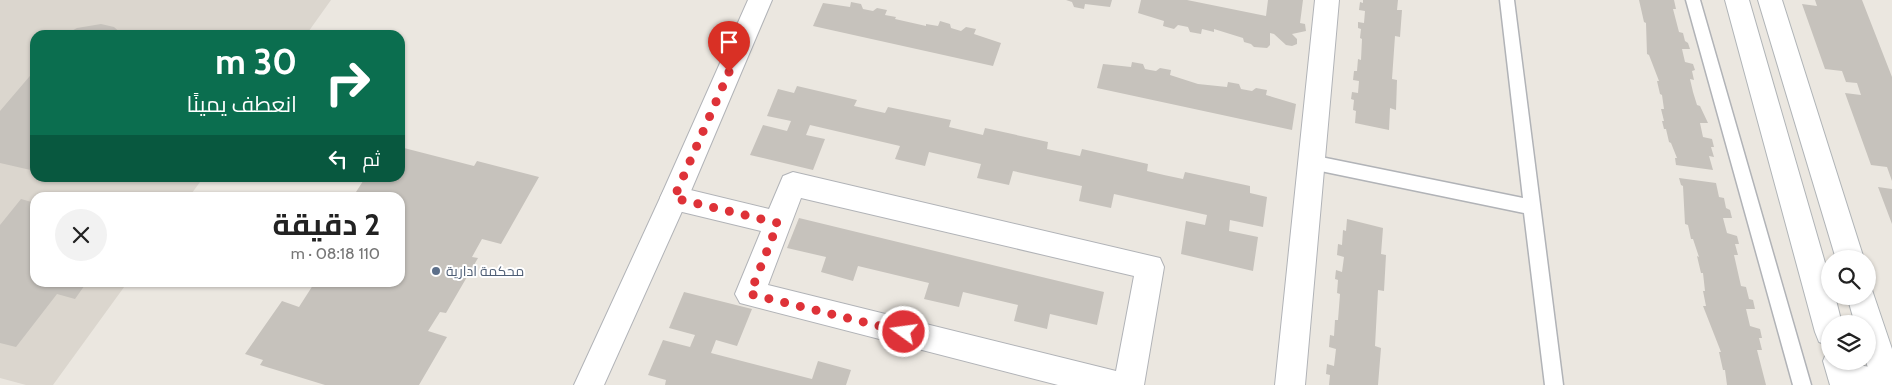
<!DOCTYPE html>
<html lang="ar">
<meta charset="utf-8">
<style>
body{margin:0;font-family:Cabin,Cairo,sans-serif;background:#f2f2f2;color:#222;direction:rtl;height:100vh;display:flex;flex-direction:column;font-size:19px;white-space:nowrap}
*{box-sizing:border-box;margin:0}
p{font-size:16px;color:#767676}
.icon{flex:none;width:28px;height:28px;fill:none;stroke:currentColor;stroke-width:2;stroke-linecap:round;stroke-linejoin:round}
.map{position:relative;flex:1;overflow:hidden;direction:ltr}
.side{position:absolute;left:30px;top:192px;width:375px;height:95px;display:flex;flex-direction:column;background:#fff;border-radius:15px;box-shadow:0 1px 4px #0004;direction:rtl}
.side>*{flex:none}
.top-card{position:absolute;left:30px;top:30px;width:375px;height:152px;border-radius:15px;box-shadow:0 1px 4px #0004;direction:rtl;background:#0b6e4f;color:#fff;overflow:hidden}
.tools{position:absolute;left:1821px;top:250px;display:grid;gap:10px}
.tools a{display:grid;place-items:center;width:55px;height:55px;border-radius:50%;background:#fff;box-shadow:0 1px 4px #0004;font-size:25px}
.pin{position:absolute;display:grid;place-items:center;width:42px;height:42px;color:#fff;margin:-51px -21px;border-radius:50% 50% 50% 0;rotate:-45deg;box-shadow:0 0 5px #0007}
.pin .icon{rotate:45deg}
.me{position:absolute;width:55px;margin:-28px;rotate:284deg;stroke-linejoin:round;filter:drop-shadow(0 0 4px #0008)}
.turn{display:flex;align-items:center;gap:18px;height:105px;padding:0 25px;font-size:22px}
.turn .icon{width:65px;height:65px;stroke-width:2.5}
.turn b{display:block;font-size:35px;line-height:42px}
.then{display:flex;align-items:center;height:48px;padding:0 25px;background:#0003;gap:10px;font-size:19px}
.round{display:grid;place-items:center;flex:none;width:52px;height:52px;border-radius:26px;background:#f2f2f2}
.head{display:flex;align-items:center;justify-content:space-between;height:85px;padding:0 25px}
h1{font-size:30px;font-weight:700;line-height:38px}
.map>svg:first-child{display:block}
</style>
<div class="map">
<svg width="1892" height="385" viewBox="0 0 1892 385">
<rect width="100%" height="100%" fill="#ebe7e0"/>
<!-- education -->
<path fill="#dbd6ce" d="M0,0H331L306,35H35V178H203L189,197L35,198V282L127,283L53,385H26L0,378Z"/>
<!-- building -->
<path fill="#c6c2bc" d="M1066,0H1112L1110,7L1085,4L1084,9L1074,7L1072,2Z
M1141,0H1187L1266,16L1268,0H1303L1300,23L1305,24L1306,31L1292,34L1297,39V44L1292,46L1286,45L1274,34L1270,33V45L1267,48L1254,47L1251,44L1244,42L1243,38L1214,29V32L1202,29L1201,34L1190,32L1188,27L1178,25L1174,29L1163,26L1164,21L1138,13Z
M1363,0H1398L1397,10H1402L1400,37L1395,36L1392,79L1397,80L1396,110L1390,108L1389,130L1355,123L1356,111L1353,110L1354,100L1351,99L1352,92L1358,93L1359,81L1353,80L1354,71H1357L1358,59L1361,60L1362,39L1360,38L1361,29L1358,28V22L1364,23L1365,11L1359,10L1360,2L1363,3Z
M1639,0H1674L1676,9H1673L1679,32L1683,33L1685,41L1688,43L1690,49H1682L1685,62L1693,64L1695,70L1692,71L1694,80L1690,79L1693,92L1697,105L1700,106L1708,123H1700L1703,137L1712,139L1714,147H1711L1714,157L1709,156L1713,170L1676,165L1675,158H1677L1671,143L1669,142L1666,129H1664L1662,121H1664L1661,109H1664L1662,95L1660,94L1657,81H1659L1649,55L1647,54L1646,23L1644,22Z
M1815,0H1862L1892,77V181L1887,167L1871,165L1845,93L1861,95L1857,83L1846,82L1842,71L1825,69L1802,4L1817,6Z
M851,2L861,4L863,9L873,11L877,8L887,10L885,15L896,17L895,19L926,26V24L938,26L940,21L950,24L951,28L961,31L966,27L976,29L974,34L1001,43L993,66L813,26L823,3L850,7Z
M101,24L114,27L123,35H64L77,28Z
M1132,62L1143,64L1145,69L1150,70L1156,71L1160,68L1171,70L1170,75L1198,84L1227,87L1228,82L1239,84L1241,89L1252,91L1256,88L1267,90L1266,95L1296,104L1292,130L1097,88L1103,64L1131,67Z
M35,70V171L0,163V111Z
M797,86L857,100L854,106L885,113L888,107L951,120L949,127L983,135L985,128L1048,142L1047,149L1080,156L1082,149L1148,164L1147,171L1164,175L1183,179L1185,172L1250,186V193L1267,197L1263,227L1230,220L1229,231L1258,237L1253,271L1181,254L1186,221L1205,225L1207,215L1114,194L1111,208L1079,201L1082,186L1013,171L1009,185L977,178L981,164L929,152L925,166L895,159L900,146L810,125L806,135L825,139L813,170L750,155L763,125L787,131L791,121L767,116L778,89L794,93Z
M404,148L474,166L477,161L539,177L501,244L482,239L472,257L478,258L446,313L440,312L428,331L447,337L419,385H325L260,365L263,360L245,354L282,301L299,307L315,282H400V198H372L356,192L365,178H400V151L402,152Z
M1679,178L1716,183L1719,197L1724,198L1726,208L1730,210L1732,218H1723L1727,233L1737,236L1739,244H1735L1738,255H1734L1741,286L1746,287L1749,299L1753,300L1755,309H1746L1750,326L1760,329L1762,338H1759L1762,350H1757L1766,385H1727L1725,370H1723L1719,352H1721L1703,306H1706L1703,291H1705L1703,273H1701L1697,256L1699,257L1693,239H1691L1688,225L1685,224L1683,186L1681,185Z
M1878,187L1892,189V224Z
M21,199L35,203V282H87L75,299L57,294L16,347L0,343V225Z
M799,218L1104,292L1097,325L1050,314L1047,329L1014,321L1018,305L963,292L959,307L924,299L929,283L858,266L853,281L821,272L826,257L787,248Z
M1347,219L1383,228L1381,254L1386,255L1384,291L1378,290L1375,346L1381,348L1378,385H1329L1330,375L1326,374L1327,364L1334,366L1336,349L1329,347L1330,335L1334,336L1335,320H1338L1340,294L1337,293L1338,280L1335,279L1336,270L1342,272L1344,257L1337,255L1338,244L1342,245L1343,230L1346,231Z
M684,292L752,309L737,346L716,340L711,353L812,379L818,361L851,370L846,385H665L666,380L648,375L663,340L690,347L695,335L669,328Z"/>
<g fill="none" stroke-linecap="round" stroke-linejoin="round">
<defs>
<path id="service" d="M1500,0H1514L1563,385H1545L1524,213L1311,169L1305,167L1303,162L1305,157L1311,155L1523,198Z
M1686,0H1700L1811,385H1793Z"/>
<path id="minor" d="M793,172L1160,258L1164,267L1144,385H1058L740,303L735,294L761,231L674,210L664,206L660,198L664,190L674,186L769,209L783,176ZM801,198L1134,276L1116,371L768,285Z"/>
<path id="tertiary" d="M748,0H772L688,198L604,385H574L660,198Z
M1315,0H1339L1305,385H1275Z
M1843,363L1892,370V385H1831L1828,377L1832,367Z"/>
<path id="secondary" d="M1725,0H1749L1830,280V296H1835L1842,324H1830V346L1819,342L1815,332Z
M1758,0H1782L1864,259H1836Z
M1868,285L1871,287L1892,349V385H1873L1866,361H1868V324H1855L1847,296H1868Z
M1830,350V361H1853L1860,385H1830L1823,361L1827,351Z"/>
</defs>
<!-- service casing -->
<use href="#service" stroke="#b1b3b7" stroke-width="3"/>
<!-- minor casing -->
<use href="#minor" stroke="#b1b3b7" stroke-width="2"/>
<!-- tertiary casing -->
<use href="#tertiary" stroke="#b1b3b7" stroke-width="2"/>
<!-- secondary casing -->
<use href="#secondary" stroke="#b0b4b7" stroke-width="2"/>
<!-- service -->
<use href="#service" fill="#fff" fill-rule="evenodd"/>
<!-- minor -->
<use href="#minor" fill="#fff" fill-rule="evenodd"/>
<!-- tertiary -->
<use href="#tertiary" fill="#fff" fill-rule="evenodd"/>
<!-- secondary -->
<use href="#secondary" fill="#fff" fill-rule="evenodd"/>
</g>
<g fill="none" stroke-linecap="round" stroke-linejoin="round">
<!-- route -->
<path stroke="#de3238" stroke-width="9" stroke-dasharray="0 16.2" d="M729,72L674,198L778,223L750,294L904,332"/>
</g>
<!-- markers -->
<circle fill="#5c6f8a" stroke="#fff" stroke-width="2" cx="436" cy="271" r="5"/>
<g text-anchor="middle" stroke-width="4" stroke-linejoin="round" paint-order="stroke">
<!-- service labels -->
<g font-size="14" fill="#4e5e75" stroke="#fff" text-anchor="start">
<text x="446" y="276">محكمة ادارية</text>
</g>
</g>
</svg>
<div class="tools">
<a><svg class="icon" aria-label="search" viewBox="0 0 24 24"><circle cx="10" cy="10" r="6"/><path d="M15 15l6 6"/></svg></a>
<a><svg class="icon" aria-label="layers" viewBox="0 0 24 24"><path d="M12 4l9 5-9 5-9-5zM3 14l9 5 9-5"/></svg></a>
</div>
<div class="pin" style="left:729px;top:72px;background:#d93025"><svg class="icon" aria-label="arrive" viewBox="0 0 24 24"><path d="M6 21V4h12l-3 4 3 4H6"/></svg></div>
<svg class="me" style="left:904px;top:332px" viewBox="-20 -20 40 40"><circle r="17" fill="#de3238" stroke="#fff" stroke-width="3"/><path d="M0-11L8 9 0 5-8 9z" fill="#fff"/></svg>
<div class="top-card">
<div class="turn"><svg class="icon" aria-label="right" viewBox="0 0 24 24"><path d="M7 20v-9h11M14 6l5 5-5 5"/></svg><div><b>30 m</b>انعطف يمينًا</div></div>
<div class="then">ثم<svg class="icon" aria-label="left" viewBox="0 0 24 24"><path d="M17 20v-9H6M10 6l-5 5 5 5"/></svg></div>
</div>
<section class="side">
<div class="head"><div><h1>2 دقيقة</h1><p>110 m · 08:18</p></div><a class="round"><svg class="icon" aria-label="close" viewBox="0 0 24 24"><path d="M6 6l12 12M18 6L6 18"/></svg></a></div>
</section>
</div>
